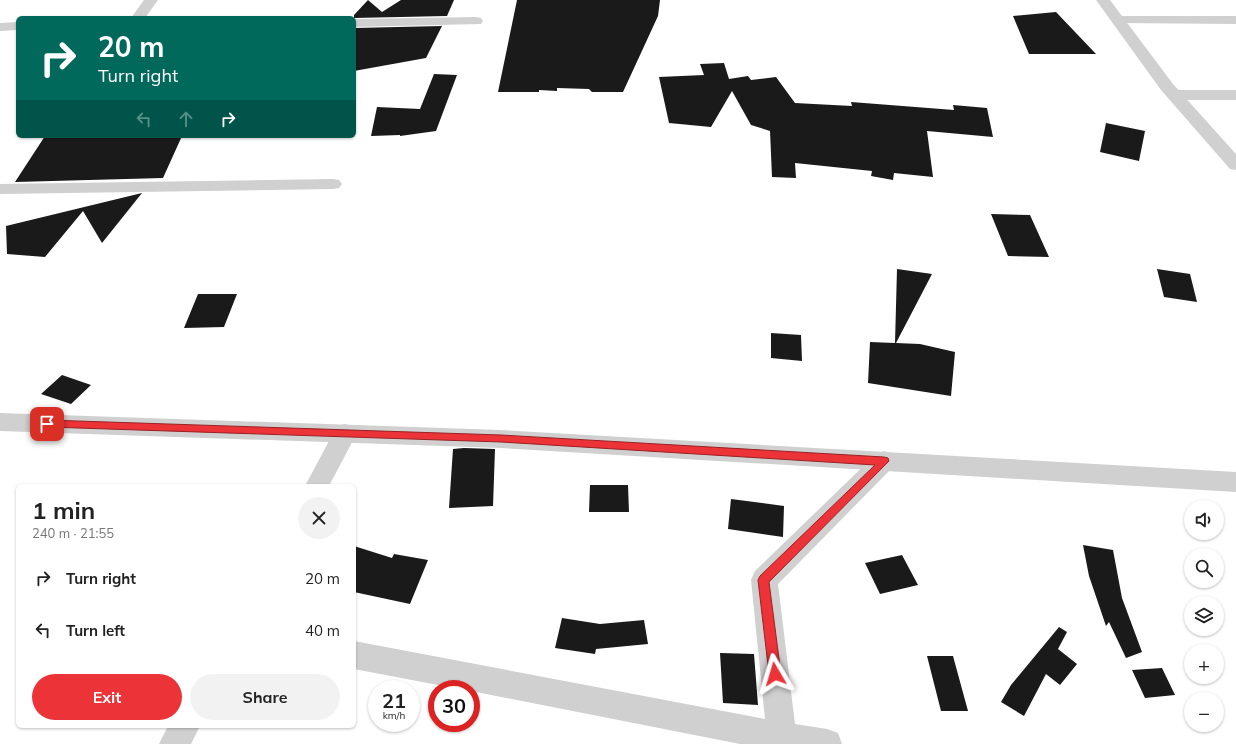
<!DOCTYPE html>
<meta charset="utf-8">
<style>
body{margin:0;font-family:Mulish,sans-serif;background:#f2f2f2;color:#222;height:100vh;display:flex;flex-direction:column;font-size:15px;white-space:nowrap}
*{box-sizing:border-box;margin:0}
p{font-size:13px;color:#767676}
.icon{flex:none;width:22px;height:22px;fill:none;stroke:currentColor;stroke-width:2;stroke-linecap:round;stroke-linejoin:round}
.map{position:relative;flex:1;overflow:hidden}
.details{position:absolute;left:16px;top:484px;width:340px;height:244px;display:flex;flex-direction:column;background:#fff;border-radius:6px;box-shadow:0 1px 3px #0004}
.details>*{flex:none}
.top-card{position:absolute;left:16px;top:16px;width:340px;height:122px;border-radius:6px;box-shadow:0 1px 3px #0004;background:#00695c;color:#fff;overflow:hidden}
.fabs{position:absolute;left:1184px;top:500px;display:grid;gap:8px}
.fabs a{display:grid;place-items:center;width:40px;height:40px;border-radius:50%;background:#fff;box-shadow:0 1px 3px #0004;font-size:20px}
.speed{position:absolute;left:368px;top:680px;display:flex;gap:8px;font-size:20px;font-weight:700;text-align:center}
.speed>*{display:grid;place-content:center;width:52px;height:52px;border-radius:50%;background:#fff;box-shadow:0 1px 3px #0004;line-height:1}
.speed small{font-size:10px;font-weight:400}
.speed .limit{border:6px solid #d22;background:#fff;color:#111}
.pin{position:absolute;display:grid;place-items:center;width:34px;height:34px;color:#fff;margin:-17px;border-radius:8px;box-shadow:0 2px 6px #0006}
.me{position:absolute;width:44px;margin:-22px;rotate:353deg;stroke-linejoin:round;filter:drop-shadow(0 0 3px #0008)}
.turn{display:flex;align-items:center;gap:14px;height:84px;padding:0 16px;font-size:18px}
.turn .icon{width:52px;height:52px;stroke-width:2.5}
.turn b{display:block;font-size:28px;line-height:34px}
.lanes{display:flex;align-items:center;height:38px;padding:0 16px;background:#0003;justify-content:center;gap:20px;direction:ltr}
.lanes .off{opacity:.35}
.round{display:grid;place-items:center;flex:none;width:42px;height:42px;border-radius:21px;background:#f2f2f2}
.summary{display:flex;align-items:center;justify-content:space-between;height:68px;padding:0 16px}
h1{font-size:24px;font-weight:700;line-height:30px}
.primary-button{display:flex;gap:8px;margin-top:auto;padding:8px 16px}
.primary-button a{flex:1;height:46px;border-radius:24px;background:#eb3338;color:#fff;font-size:16px;font-weight:700;line-height:46px;text-align:center}
.primary-button a+a{background:#f2f2f2;color:#222}
ul{padding:0;list-style:none}
li{display:flex;align-items:center;gap:12px;height:52px;padding:0 16px}
li div{flex:1}
li b{display:block;font-size:15px}
li em{font-style:normal}
.map>svg:first-child{display:block}
</style>
<div class="map">
<svg width="1236" height="744" viewBox="0 0 1236 744">
<rect width="100%" height="100%" fill="#fff"/>
<!-- building -->
<path fill="#1a1a1a" d="M368,0L382,12L401,0H454L447,16L354,18V15Z
M517,0H660L658,16L623,92H592L589,89L557,88V91L539,90V92H498Z
M1056,12L1096,54H1029L1013,16Z
M442,26L426,58L354,71V28Z
M724,63L729,79L748,76L751,80L776,77L795,103L852,106L851,102L954,110L953,105L987,108L993,137L927,131L933,177L894,173L893,180L871,176L872,171L795,163L796,178L772,177L770,131L751,125L732,91L711,127L669,123L659,77L704,75L700,64Z
M434,74L457,75L436,131L400,136V135L371,136L377,107L420,109Z
M1106,123L1145,131L1139,161L1100,152Z
M45,136H182L163,178L15,182Z
M142,193L102,243L83,211L45,257L7,254L6,226Z
M991,214L1030,215L1049,257L1008,256Z
M897,269L932,274L896,343L920,344L955,352L951,396L868,383L870,342L895,343Z
M1157,269L1190,274L1197,302L1164,297Z
M198,294H237L224,327L184,328Z
M771,333L801,335L802,361L771,358Z
M62,375L91,385L71,404L41,394Z
M464,448L495,449L493,506L449,508L453,449Z
M590,485H628L629,512H589Z
M731,499L784,506L783,537L728,529Z
M1083,545L1113,550L1122,598L1142,652L1126,658L1109,622L1106,626L1089,576Z
M354,546L392,558L394,554L428,560L410,604L354,592Z
M902,555L918,585L880,594L865,563Z
M562,618L600,624L644,620L648,644L596,649L595,654L555,648Z
M1059,627L1067,632L1058,649L1077,664L1060,685L1046,674L1024,716L1001,702L1011,685Z
M720,653L754,654L758,705L723,703Z
M927,656H953L968,711H941Z
M1162,668L1175,695L1145,698L1132,670Z"/>
<g fill="none" stroke-linecap="round" stroke-linejoin="round">
<!-- minor -->
<path fill="#d0d0d0" fill-rule="evenodd" d="M144,0H158L145,18H131Z
M1119,16H1236V24L1114,23L1112,20L1114,17Z
M476,17L481,18L483,21L481,24L354,27V19Z
M18,22V30L0,31V23Z
M1174,90H1236V100H1174L1168,98L1166,95L1168,92Z
M333,179L339,180L342,184L339,188L333,189L0,194V184Z
M345,424L353,426L357,433L329,486H305L337,426Z
M884,451L892,454L896,461L892,468L778,584L795,724L827,729L838,733L842,744H740L471,691V689H459L354,669V641L765,719L751,580L755,571L876,454Z
M168,726H200L191,744H159Z"/>
<!-- tertiary -->
<path fill="#d0d0d0" fill-rule="evenodd" d="M1096,0H1110L1173,84L1236,154V170L1230,169L1161,90Z
M0,413L501,430L1236,472V492L501,448L0,431Z"/>
</g>
<!-- route -->
<path fill="#eb3338" stroke="#992124" d="M47,420L501,435L884,457L888,458L889,461L769,582L781,674L779,678L775,680L770,678L769,674L758,580L760,576L875,465L501,442L47,427L44,426L42,424L44,421Z"/>
</svg>
<div class="fabs">
<a><svg class="icon" aria-label="sound" viewBox="0 0 24 24"><path d="M4 9h4l5-4v14l-5-4H4zM17 9q2 3 0 6"/></svg></a>
<a><svg class="icon" aria-label="search" viewBox="0 0 24 24"><circle cx="10" cy="10" r="6"/><path d="M15 15l6 6"/></svg></a>
<a><svg class="icon" aria-label="layers" viewBox="0 0 24 24"><path d="M12 4l9 5-9 5-9-5zM3 14l9 5 9-5"/></svg></a>
<a>+</a>
<a>−</a>
</div>
<div class="speed"><div>21<small>km/h</small></div><div class="limit">30</div></div>
<div class="pin" style="left:47px;top:424px;background:#d93025"><svg class="icon" aria-label="arrive" viewBox="0 0 24 24"><path d="M6 21V4h12l-3 4 3 4H6"/></svg></div>
<svg class="me" style="left:775px;top:674px" viewBox="-20 -20 40 40"><path d="M0-17L14 15 0 8-14 15z" fill="#eb3338" stroke="#fff" stroke-width="4"/></svg>
<div class="top-card">
<div class="turn"><svg class="icon" aria-label="right" viewBox="0 0 24 24"><path d="M7 20v-9h11M14 6l5 5-5 5"/></svg><div><b>20 m</b>Turn right</div></div>
<div class="lanes"><svg class="icon off" aria-label="left" viewBox="0 0 24 24"><path d="M17 20v-9H6M10 6l-5 5 5 5"/></svg><svg class="icon off" aria-label="ahead" viewBox="0 0 24 24"><path d="M12 20V5M6 11l6-6 6 6"/></svg><svg class="icon" aria-label="right" viewBox="0 0 24 24"><path d="M7 20v-9h11M14 6l5 5-5 5"/></svg></div>
</div>
<section class="details">
<div class="summary"><div><h1>1 min</h1><p>240 m · 21:55</p></div><a class="round"><svg class="icon" aria-label="close" viewBox="0 0 24 24"><path d="M6 6l12 12M18 6L6 18"/></svg></a></div>
<ul>
<li><svg class="icon" aria-label="right" viewBox="0 0 24 24"><path d="M7 20v-9h11M14 6l5 5-5 5"/></svg><div><b>Turn right</b></div><em>20 m</em></li>
<li><svg class="icon" aria-label="left" viewBox="0 0 24 24"><path d="M17 20v-9H6M10 6l-5 5 5 5"/></svg><div><b>Turn left</b></div><em>40 m</em></li>
</ul>
<div class="primary-button"><a>Exit</a><a>Share</a></div>
</section>
</div>
